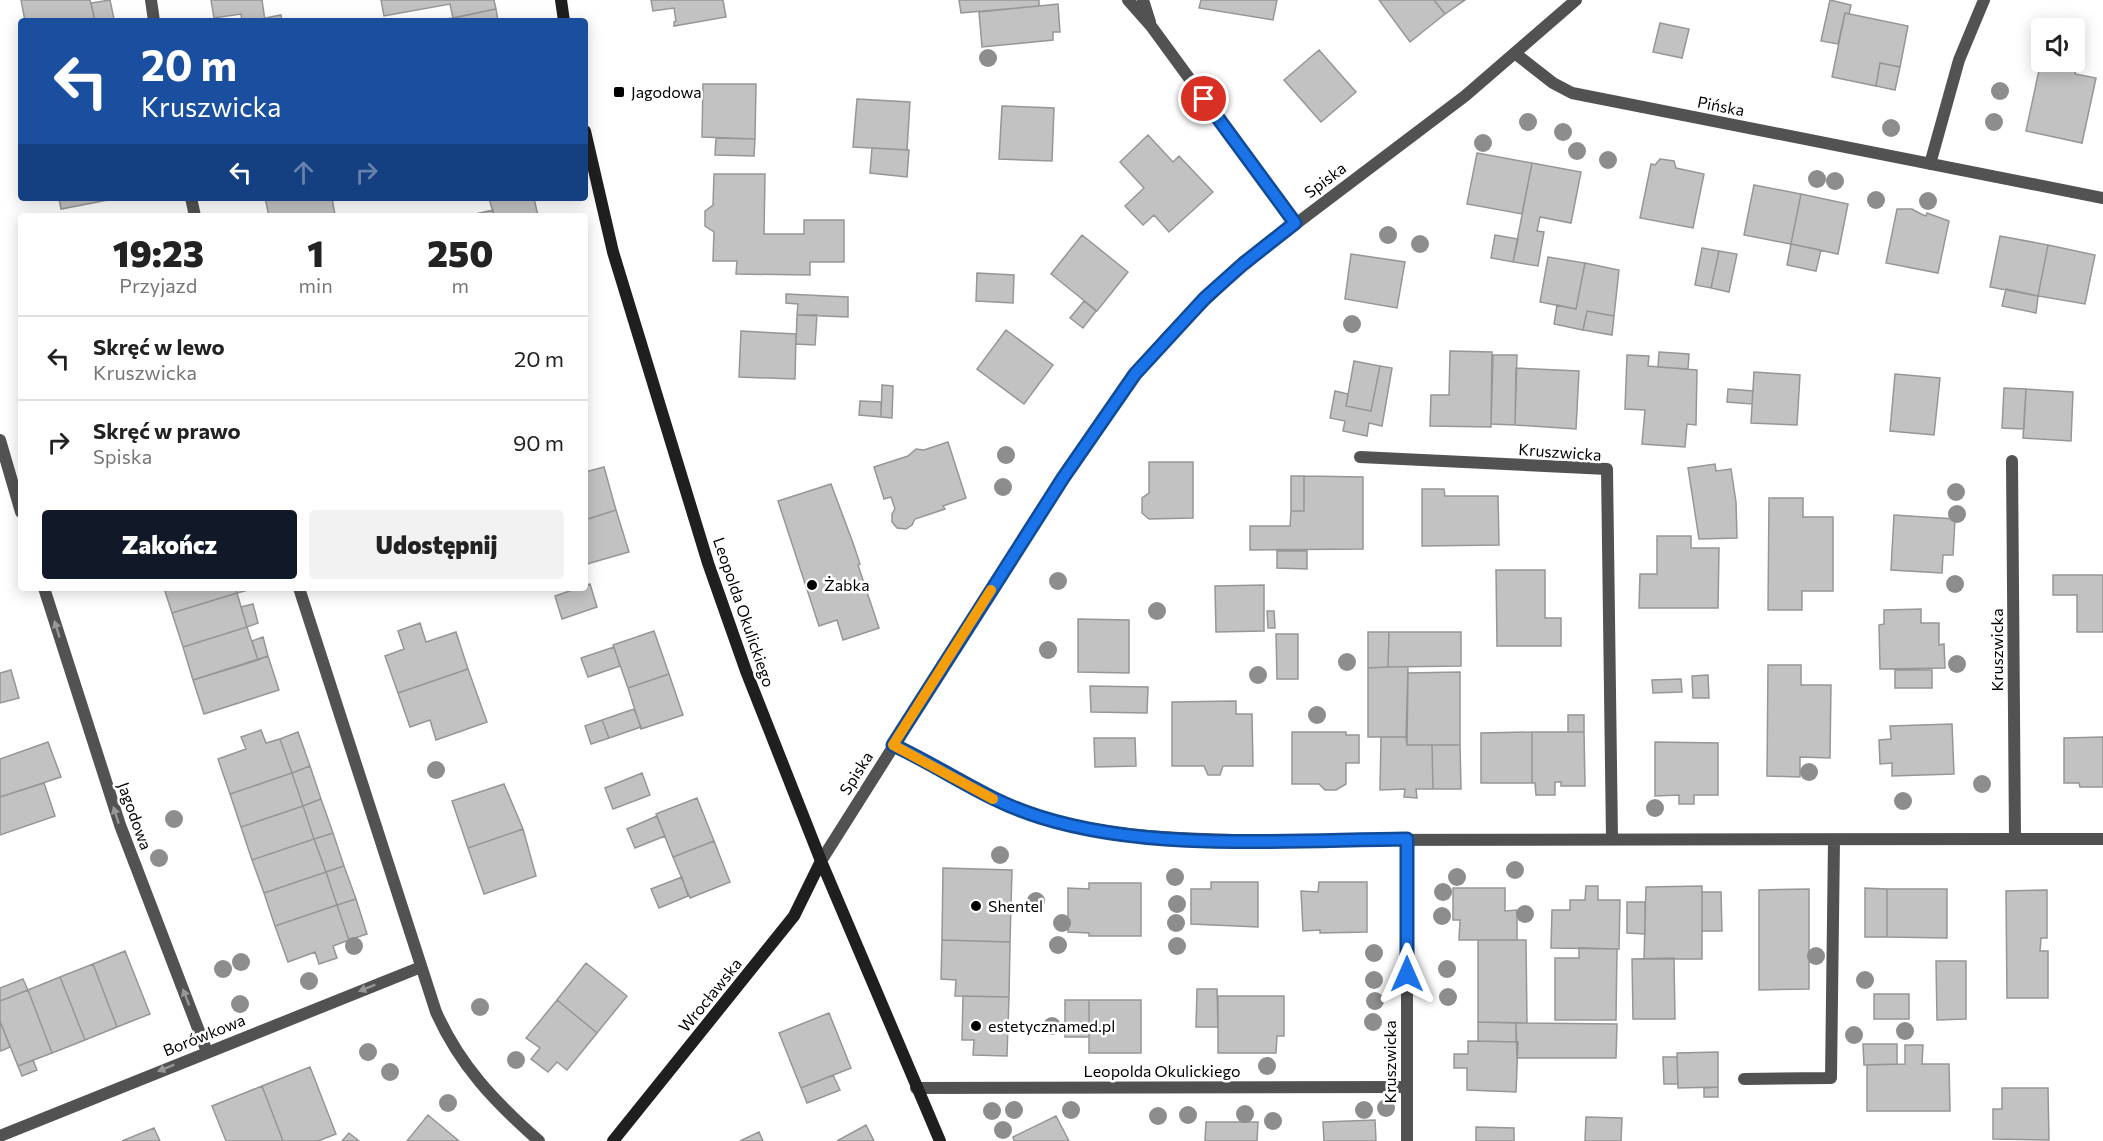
<!DOCTYPE html>
<html lang="pl">
<meta charset="utf-8">
<style>
body{margin:0;font-family:Commissioner,sans-serif;background:#f2f2f2;color:#222;height:100vh;display:flex;flex-direction:column;font-size:22px;white-space:nowrap}
*{box-sizing:border-box;margin:0}
p{font-size:20px;color:#767676}
.icon{flex:none;width:33px;height:33px;fill:none;stroke:currentColor;stroke-width:2;stroke-linecap:round;stroke-linejoin:round}
.map{position:relative;flex:1;overflow:hidden}
.sheet{position:absolute;left:18px;top:213px;width:570px;height:378px;display:flex;flex-direction:column;background:#fff;border-radius:6px;box-shadow:0 3px 15px #0003}
.sheet>*{flex:none}
.top-card{position:absolute;left:18px;top:18px;width:570px;height:183px;border-radius:6px;box-shadow:0 3px 15px #0003;background:#1a4fa0;color:#fff;overflow:hidden}
.fabs{position:absolute;left:2031px;top:18px;display:grid;gap:12px}
.fabs a{display:grid;place-items:center;width:54px;height:54px;border-radius:6px;background:#fff;box-shadow:0 3px 15px #0003;font-size:30px}
.pin{position:absolute;display:grid;place-items:center;width:51px;height:51px;color:#fff;margin:-26px;border:3px solid #fff;border-radius:50%;box-shadow:0 2px 6px #0007}
.me{position:absolute;width:66px;margin:-33px;rotate:0deg;stroke-linejoin:round;filter:drop-shadow(0 0 4px #0008)}
.turn{display:flex;align-items:center;gap:21px;height:126px;padding:0 24px;font-size:27px}
.turn .icon{width:78px;height:78px;stroke-width:2.5}
.turn b{display:block;font-size:42px;line-height:51px}
.lanes{display:flex;align-items:center;height:57px;padding:0 24px;background:#0003;justify-content:center;gap:30px;direction:ltr}
.lanes .off{opacity:.35}
.eta{display:flex;justify-content:space-evenly;align-items:center;height:102px;text-align:center}
.eta b{font-size:36px;font-weight:800;line-height:42px}
.button{display:flex;gap:12px;margin-top:auto;padding:12px 24px}
.button a{flex:1;height:69px;border-radius:6px;background:#111827;color:#fff;font-size:24px;font-weight:800;line-height:69px;text-align:center}
.button a+a{background:#f2f2f2;color:#222}
ul{padding:0;list-style:none}
li{display:flex;align-items:center;gap:18px;height:84px;padding:0 24px;border-top:2px solid #e0e0e0}
li div{flex:1}
li b{display:block;font-size:22px}
li em{font-style:normal}
.map>svg:first-child{display:block}
</style>
<div class="map">
<svg width="2103" height="1141" viewBox="0 0 2103 1141">
<rect width="100%" height="100%" fill="#fff"/>
<!-- building -->
<path fill="#c2c2c2" stroke="#969696" stroke-width="1.5" d="M21,0H90L95,21H25Z
M110,0L114,19L95,21L91,3Z
M211,0H262L265,21H242L241,14L214,18Z
M381,0H494L496,9L453,18L450,4L384,16Z
M651,0H723L726,17L674,26V22L676,21L674,8L653,11Z
M959,0H1039V6L961,13Z
M1201,0H1277L1273,20L1199,8Z
M1379,0H1434L1445,14L1410,42Z
M1434,0H1465L1445,14Z
M1830,0L1851,5L1849,14L1845,13L1838,44L1821,41Z
M1058,4L1060,32H1053V40L982,47L979,12Z
M496,9L498,21L438,20L453,18Z
M1845,13L1908,26L1900,67L1880,63L1876,86L1832,77Z
M281,15L282,21H265V18Z
M1660,23L1689,29L1682,58L1653,52Z
M1319,50L1356,92L1321,122L1284,80Z
M2041,61L2076,69L2075,74L2096,78L2082,143L2026,131Z
M1880,63L1900,67L1895,90L1876,86Z
M703,84H756L755,139L702,137Z
M857,99L910,102L907,150L853,147Z
M1002,106L1054,108L1052,161L999,159Z
M1148,135L1173,162L1179,156L1213,192L1169,232L1154,215L1143,225L1125,206L1144,188L1120,162Z
M716,138L755,139L754,156L715,155Z
M872,148L909,150L907,177L870,173Z
M1477,153L1532,163L1522,214L1467,204Z
M1660,159L1674,161L1676,168L1704,174L1693,228L1640,218L1651,164L1655,165Z
M1532,163L1581,172L1571,223L1540,217L1537,231L1544,232L1538,266L1513,262Z
M714,174H765L764,234H804V220H844V262H810V275L736,274L737,261H713L714,232L705,226V211L713,205Z
M1754,185L1801,194L1791,244L1744,235Z
M1801,194L1848,204L1838,254L1791,244Z
M59,198H118L61,209Z
M265,198H332L335,215L269,216Z
M489,198H534L538,216H494Z
M1897,209H1912L1921,214L1926,216L1927,213L1949,221L1938,273L1886,263Z
M493,210L494,216H467Z
M1082,235L1128,272L1097,311L1051,274Z
M1495,235L1518,239L1513,262L1491,258Z
M2000,236L2048,245L2038,296L1990,287Z
M1791,244L1821,250L1816,271L1787,265Z
M2048,245L2095,255L2085,304L2038,296Z
M1702,248L1719,251L1711,288L1695,285Z
M1719,251L1737,254L1729,292L1711,288Z
M1351,254L1405,262L1397,308L1345,299Z
M1548,257L1585,263L1576,309L1540,302Z
M1585,263L1619,270L1614,316L1587,311L1583,330L1554,324L1557,305L1576,309Z
M977,273L1014,275L1013,303L976,301Z
M2006,289L2038,296L2036,313L2002,306Z
M786,294L848,297V317L797,315L798,304L786,303Z
M1084,301L1096,311L1083,328L1070,318Z
M1587,311L1614,316L1612,335L1583,330Z
M797,315H817L815,345L796,344Z
M1006,330L1053,365L1024,404L977,369Z
M741,331L796,334L795,379L739,377Z
M1450,351L1492,352L1491,427L1430,426L1431,395H1449Z
M1659,352L1689,354L1688,369L1658,367Z
M1493,355H1517L1515,425L1491,424Z
M1627,355L1649,356L1648,366L1697,370L1696,425L1687,424L1685,447L1642,444L1645,410L1625,409Z
M1354,361L1380,366L1371,411L1346,406Z
M1380,366L1392,368L1382,426L1369,423L1367,436L1343,431L1345,421L1330,418L1335,391L1348,394L1346,406L1371,411Z
M1516,368L1579,371L1576,429L1515,425Z
M1754,372L1800,375L1797,425L1751,423Z
M1895,374L1940,378L1934,435L1890,431Z
M882,385L893,386L892,418L881,417Z
M2004,388L2026,389L2024,429L2002,428Z
M1728,389L1753,391L1752,404L1727,402Z
M2026,389L2073,392L2071,441L2023,438Z
M860,401L881,402V417L859,415Z
M948,442L966,498L943,506L945,509L915,519L912,525L906,529L897,528L892,522V514L895,509L891,497L884,499L874,467L908,456L916,449L924,450Z
M1149,462H1193V518L1149,519L1142,513V498L1149,493Z
M1715,464L1716,471L1731,469L1736,502L1737,538L1699,539L1688,468Z
M604,467L616,510L585,520V472Z
M1291,476H1304V511H1291Z
M1304,476L1363,477V549L1250,550V526H1290L1291,511H1304Z
M831,484L853,543L860,564L858,565L879,628L843,640L837,620L819,626L778,501Z
M1422,489H1444L1445,496H1498L1499,545L1422,546Z
M1769,498H1803V517H1833V591H1802V610H1768Z
M616,510L629,552L587,564L585,520Z
M1894,515L1955,519L1953,555H1943L1942,573L1891,570Z
M1657,536H1691V548H1719L1718,608H1639L1640,574H1657Z
M1277,551H1307V569L1277,568Z
M1496,570H1545V618H1561V646H1497Z
M2053,575H2103V632H2077V595H2053Z
M590,584L597,607L562,619L555,596Z
M1264,585V631L1216,632L1215,586Z
M164,588H235L237,593L172,613Z
M235,588H247L248,590L237,593Z
M237,593L247,627L183,647L172,613Z
M253,604L258,623L247,627L241,607Z
M1921,609V623H1939V645L1944,644L1945,668L1880,669L1879,625L1884,624V610Z
M1267,611H1274L1275,628H1268Z
M1078,619L1129,620V673L1078,672Z
M420,623L426,642L456,632L468,669L398,693L385,656L404,649L398,631Z
M247,627L258,660L193,680L183,647Z
M654,631L669,674L628,688L613,645Z
M1368,632H1389L1388,667L1368,668Z
M1389,632H1461V666L1388,667Z
M1276,634H1298V679H1277Z
M263,637L268,656L258,660L252,641Z
M614,647L620,666L588,677L581,658Z
M268,656L279,690L204,714L193,680Z
M1768,665H1801V685H1831L1830,758L1800,757V777L1767,776Z
M1388,667H1408L1406,737H1368V668Z
M468,669L487,722L436,740L430,720L410,727L398,693Z
M11,670L19,698L0,703V673Z
M1895,670H1932V688H1895Z
M1460,672V745H1407L1408,673Z
M669,674L683,715L641,729L628,688Z
M1708,675L1709,698H1693L1692,676Z
M1681,679L1682,692L1653,693L1652,680Z
M1090,686L1148,687L1147,713L1091,712Z
M1236,701V714H1252L1253,766H1223L1220,775H1208L1204,766H1172V702Z
M634,709L641,727L609,738L602,720Z
M1568,715H1584V732H1568Z
M602,720L609,738L591,744L585,726Z
M1952,724L1954,774L1892,776V763L1880,764L1879,740L1891,739L1890,726Z
M261,730L266,743L280,739L292,773L230,794L218,759L246,749L241,737Z
M298,732L310,766L292,773L280,739Z
M1292,732H1346V735H1359V763H1346V784L1336,790H1325L1319,784H1292Z
M1532,732H1584L1585,786H1561V782H1555V795H1536L1535,783H1532Z
M1532,732V783H1481V733Z
M1381,737H1406L1407,745H1432L1433,789H1416L1417,798L1404,797L1405,789L1380,790Z
M2103,737V787H2080L2079,783H2064V738Z
M1094,738H1135L1136,766L1095,767Z
M48,742L61,777L0,797V759Z
M1655,742L1718,743V795H1694V804H1679V795L1655,796Z
M1432,745H1460L1461,789H1433Z
M310,766L321,799L303,806L292,773Z
M292,773L303,806L241,827L230,794Z
M642,773L650,795L613,809L605,788Z
M44,783L55,816L0,835V797Z
M504,784L523,829L468,848L452,801Z
M697,798L714,841L673,857L656,814Z
M321,799L333,833L314,839L303,806Z
M303,806L314,839L252,860L241,827Z
M657,816L665,836L635,848L627,829Z
M523,829L536,876L484,894L468,848Z
M333,833L344,866L326,872L314,839Z
M314,839L326,872L264,893L252,860Z
M714,841L730,882L690,898L673,857Z
M344,866L356,899L337,905L326,872Z
M943,868L1012,870L1010,942L942,940Z
M326,872L337,905L275,926L264,893Z
M682,877L688,896L659,908L651,889Z
M1211,882H1258V927L1191,924V889H1211Z
M1319,882H1367V932L1320,933V930L1303,931L1301,891L1318,892Z
M1089,883H1141V936H1089V933L1068,932V888L1089,889Z
M1586,886H1598V900H1620L1619,949L1551,948L1552,910H1570V900H1585Z
M1702,886V959H1644L1646,887Z
M1453,888H1505V911L1517,910V940H1459L1460,920H1453Z
M1865,888L1887,889V937H1865Z
M1809,889V989L1759,990V890Z
M1887,889H1947V938L1887,937Z
M2047,890V938H2041L2040,951H2048V998H2007L2006,891Z
M1702,892H1721L1722,931H1702Z
M356,899L367,934L349,940L337,905Z
M1627,902H1645V934L1627,933Z
M337,905L349,940L333,946L337,958L319,964L315,952L288,962L275,926Z
M942,940L1010,942L1009,997L955,996L956,980L941,979Z
M1478,940H1526L1527,1023L1478,1022Z
M1579,948L1617,949L1616,1020H1555V958H1579Z
M125,951L150,1014L117,1027L93,964Z
M1674,958L1675,1019H1633L1632,959Z
M1936,961H1966V1019L1937,1020Z
M586,963L627,996L597,1033L557,1000Z
M93,964L117,1027L85,1040L60,977Z
M60,977L85,1040L52,1053L28,990Z
M23,979L28,990L0,1001V988Z
M1197,989H1217L1218,1027H1196Z
M28,990L52,1053L18,1066L0,1021V1001Z
M1874,994H1909V1019H1874Z
M963,996L1009,997L1007,1056L973,1055L974,1040H962Z
M1218,996H1284V1036H1277L1276,1053H1218Z
M557,1000L597,1033L567,1070L557,1062L548,1072L531,1059L540,1048L526,1038Z
M1065,1000H1089V1037H1065Z
M1089,1000H1141V1053H1089Z
M829,1013L851,1068L801,1088L779,1033Z
M0,1021L10,1047L1,1051L0,1049Z
M1478,1022L1516,1023V1042L1478,1041Z
M1516,1023L1617,1024L1616,1058H1517Z
M1468,1041L1518,1042L1516,1092L1467,1090V1068H1454V1054H1468Z
M1863,1044H1897V1064L1864,1065Z
M1905,1045H1923L1922,1064H1949L1950,1111H1867V1065L1905,1064Z
M1718,1052V1087L1678,1088L1677,1053Z
M1663,1057H1677L1678,1084H1664Z
M33,1060L37,1070L22,1076L18,1066Z
M310,1067L336,1134L318,1141H283L262,1086Z
M833,1075L840,1090L807,1103L801,1088Z
M262,1086L283,1141H226L212,1106Z
M1718,1087V1097H1704V1088Z
M2002,1088H2048L2049,1140L1993,1139V1109H2002Z
M428,1115L459,1141H407Z
M1056,1116L1069,1141H1014L1013,1137Z
M1586,1117L1622,1118L1621,1141H1585Z
M1375,1120L1376,1141H1324L1323,1122Z
M1206,1122H1258L1257,1141H1205Z
M866,1125L874,1141H837Z
M1476,1127L1514,1128V1141H1476Z
M154,1128L160,1141H122Z
M759,1132L763,1141H740Z
M349,1133L359,1141H342Z"/>
<g fill="none" stroke-linecap="round" stroke-linejoin="round">
<!-- lane -->
<path stroke="#525252" stroke-width="12" d="M916,1088L1407,1087"/>
<!-- street -->
<path stroke="#525252" stroke-width="12" d="M151,0L154,21
M1128,0L1151,26L1295,223
M1143,0L1150,22
M1516,54L1553,83L1572,93L2103,198
M1930,164L1959,60L1984,0
M191,198L195,216
M0,440L21,512
M1360,457L1607,469L1612,839
M2012,461L2015,839
M44,588L120,825L207,1052
M299,588L436,1012C460,1066 495,1102 539,1141
M893,745C926,760 956,781 989,797C1066,834 1150,838 1234,840L2103,839
M1407,839V1141
M821,861L1063,478L1135,374L1171,333L1243,264L1465,96L1576,0
M1744,1079L1831,1078L1834,840
M0,1136L421,967"/>
<!-- secondary -->
<path stroke="#1f1f1f" stroke-width="12" d="M561,0L564,21
M585,131L613,252L708,563L746,671L821,861L940,1141
M613,1141L794,916L821,861"/>
</g>
<!-- trees -->
<g fill="#8d8d8d">
<circle cx="988" cy="58" r="9"/>
<circle cx="2000" cy="91" r="9"/>
<circle cx="1528" cy="122" r="9"/>
<circle cx="1994" cy="122" r="9"/>
<circle cx="1891" cy="128" r="9"/>
<circle cx="1563" cy="132" r="9"/>
<circle cx="1483" cy="143" r="9"/>
<circle cx="1577" cy="151" r="9"/>
<circle cx="1608" cy="160" r="9"/>
<circle cx="1817" cy="179" r="9"/>
<circle cx="1835" cy="181" r="9"/>
<circle cx="1876" cy="200" r="9"/>
<circle cx="1928" cy="201" r="9"/>
<circle cx="1388" cy="235" r="9"/>
<circle cx="1420" cy="244" r="9"/>
<circle cx="1352" cy="324" r="9"/>
<circle cx="1006" cy="455" r="9"/>
<circle cx="1003" cy="487" r="9"/>
<circle cx="1956" cy="492" r="9"/>
<circle cx="1957" cy="514" r="9"/>
<circle cx="1058" cy="581" r="9"/>
<circle cx="1955" cy="584" r="9"/>
<circle cx="1157" cy="611" r="9"/>
<circle cx="1048" cy="650" r="9"/>
<circle cx="1347" cy="662" r="9"/>
<circle cx="1957" cy="664" r="9"/>
<circle cx="1258" cy="675" r="9"/>
<circle cx="1317" cy="715" r="9"/>
<circle cx="436" cy="770" r="9"/>
<circle cx="1809" cy="772" r="9"/>
<circle cx="1982" cy="784" r="9"/>
<circle cx="1903" cy="801" r="9"/>
<circle cx="1655" cy="808" r="9"/>
<circle cx="174" cy="819" r="9"/>
<circle cx="1000" cy="855" r="9"/>
<circle cx="159" cy="858" r="9"/>
<circle cx="1515" cy="870" r="9"/>
<circle cx="1175" cy="877" r="9"/>
<circle cx="1457" cy="877" r="9"/>
<circle cx="1443" cy="892" r="9"/>
<circle cx="1036" cy="901" r="9"/>
<circle cx="1177" cy="904" r="9"/>
<circle cx="1525" cy="914" r="9"/>
<circle cx="1442" cy="916" r="9"/>
<circle cx="1062" cy="923" r="9"/>
<circle cx="1176" cy="923" r="9"/>
<circle cx="1058" cy="945" r="9"/>
<circle cx="354" cy="946" r="9"/>
<circle cx="1177" cy="946" r="9"/>
<circle cx="1374" cy="953" r="9"/>
<circle cx="1816" cy="956" r="9"/>
<circle cx="241" cy="962" r="9"/>
<circle cx="223" cy="969" r="9"/>
<circle cx="1447" cy="969" r="9"/>
<circle cx="1374" cy="980" r="9"/>
<circle cx="1865" cy="980" r="9"/>
<circle cx="309" cy="981" r="9"/>
<circle cx="1448" cy="997" r="9"/>
<circle cx="1375" cy="1001" r="9"/>
<circle cx="240" cy="1004" r="9"/>
<circle cx="480" cy="1007" r="9"/>
<circle cx="1373" cy="1022" r="9"/>
<circle cx="1052" cy="1026" r="9"/>
<circle cx="1905" cy="1031" r="9"/>
<circle cx="1854" cy="1035" r="9"/>
<circle cx="368" cy="1052" r="9"/>
<circle cx="516" cy="1060" r="9"/>
<circle cx="1267" cy="1066" r="9"/>
<circle cx="390" cy="1072" r="9"/>
<circle cx="448" cy="1103" r="9"/>
<circle cx="1386" cy="1108" r="9"/>
<circle cx="1014" cy="1110" r="9"/>
<circle cx="1071" cy="1110" r="9"/>
<circle cx="1364" cy="1110" r="9"/>
<circle cx="992" cy="1111" r="9"/>
<circle cx="1245" cy="1114" r="9"/>
<circle cx="1188" cy="1115" r="9"/>
<circle cx="1158" cy="1116" r="9"/>
<circle cx="1273" cy="1121" r="9"/>
<circle cx="1003" cy="1130" r="9"/>
</g>
<!-- one-way arrows -->
<defs><path id="oneway-solid" d="M-6-.8H1V-3.2L6.5 0L1 3.2V.8H-6Z" transform="scale(1.5)"/></defs>
<g fill="#979797">
<use href="#oneway-solid" transform="translate(57 629) rotate(-107)"/>
<use href="#oneway-solid" transform="translate(116 815) rotate(-108)"/>
<use href="#oneway-solid" transform="translate(367 988) rotate(158)"/>
<use href="#oneway-solid" transform="translate(186 997) rotate(-111)"/>
<use href="#oneway-solid" transform="translate(166 1068) rotate(158)"/>
</g>
<g fill="none" stroke-linecap="round" stroke-linejoin="round">
<defs>
<path id="route" d="M1204,99L1295,223L1243,264L1205,298L1135,374L1063,478L893,745C943,768 987,801 1040,817C1151,852 1290,840 1407,839V974"/>
</defs>
<!-- route casing -->
<use href="#route" stroke="#114b97" stroke-width="15"/>
<!-- route -->
<use href="#route" stroke="#1a73e8" stroke-width="10"/>
<!-- slow -->
<path stroke="#f59e0b" stroke-width="10" d="M991,590L893,745L993,799"/>
</g>
<!-- markers -->
<g fill="#000" stroke="#fff" stroke-width="2">
<rect x="613" y="86" width="12" height="12" rx="3"/>
<circle cx="812" cy="585" r="6"/>
<circle cx="976" cy="906" r="6"/>
<circle cx="976" cy="1026" r="6"/>
</g>
<g text-anchor="middle" stroke-width="5" stroke-linejoin="round" paint-order="stroke">
<!-- poi labels -->
<g font-size="16" fill="#000" stroke="#fff" text-anchor="start">
<text x="631" y="98">Jagodowa</text>
<text x="824" y="591">Żabka</text>
<text x="988" y="912">Shentel</text>
<text x="988" y="1032">estetycznamed.pl</text>
</g>
<!-- street labels -->
<g font-size="16" fill="#000" stroke="#fff">
<text transform="translate(1721 106) rotate(11)" y="6">Pińska</text>
<text transform="translate(1325 180) rotate(-37)" y="6">Spiska</text>
<text transform="translate(1560 452) rotate(4)" y="6">Kruszwicka</text>
<text transform="translate(744 612) rotate(71)" y="6">Leopolda Okulickiego</text>
<text transform="translate(1997 650) rotate(-90)" y="6">Kruszwicka</text>
<text transform="translate(856 773) rotate(-58)" y="6">Spiska</text>
<text transform="translate(135 816) rotate(70)" y="6">Jagodowa</text>
<text transform="translate(710 995) rotate(-51)" y="6">Wrocławska</text>
<text transform="translate(204 1035) rotate(-22)" y="6">Borówkowa</text>
<text transform="translate(1390 1062) rotate(-90)" y="6">Kruszwicka</text>
<text x="1162" y="1077">Leopolda Okulickiego</text>
</g>
</g>
</svg>
<div class="fabs">
<a><svg class="icon" aria-label="sound" viewBox="0 0 24 24"><path d="M4 9h4l5-4v14l-5-4H4zM17 9q2 3 0 6"/></svg></a>
</div>
<div class="pin" style="left:1204px;top:99px;background:#d93025"><svg class="icon" aria-label="arrive" viewBox="0 0 24 24"><path d="M6 21V4h12l-3 4 3 4H6"/></svg></div>
<svg class="me" style="left:1407px;top:974px" viewBox="-20 -20 40 40"><path d="M0-17L14 15 0 8-14 15z" fill="#1a73e8" stroke="#fff" stroke-width="4"/></svg>
<div class="top-card">
<div class="turn"><svg class="icon" aria-label="left" viewBox="0 0 24 24"><path d="M17 20v-9H6M10 6l-5 5 5 5"/></svg><div><b>20 m</b>Kruszwicka</div></div>
<div class="lanes"><svg class="icon" aria-label="left" viewBox="0 0 24 24"><path d="M17 20v-9H6M10 6l-5 5 5 5"/></svg><svg class="icon off" aria-label="ahead" viewBox="0 0 24 24"><path d="M12 20V5M6 11l6-6 6 6"/></svg><svg class="icon off" aria-label="right" viewBox="0 0 24 24"><path d="M7 20v-9h11M14 6l5 5-5 5"/></svg></div>
</div>
<section class="sheet">
<div class="eta">
<div><b>19:23</b><p>Przyjazd</p></div>
<div><b>1</b><p>min</p></div>
<div><b>250</b><p>m</p></div>
</div>
<ul>
<li><svg class="icon" aria-label="left" viewBox="0 0 24 24"><path d="M17 20v-9H6M10 6l-5 5 5 5"/></svg><div><b>Skręć w lewo</b><p>Kruszwicka</p></div><em>20 m</em></li>
<li><svg class="icon" aria-label="right" viewBox="0 0 24 24"><path d="M7 20v-9h11M14 6l5 5-5 5"/></svg><div><b>Skręć w prawo</b><p>Spiska</p></div><em>90 m</em></li>
</ul>
<div class="button"><a>Zakończ</a><a>Udostępnij</a></div>
</section>
</div>
